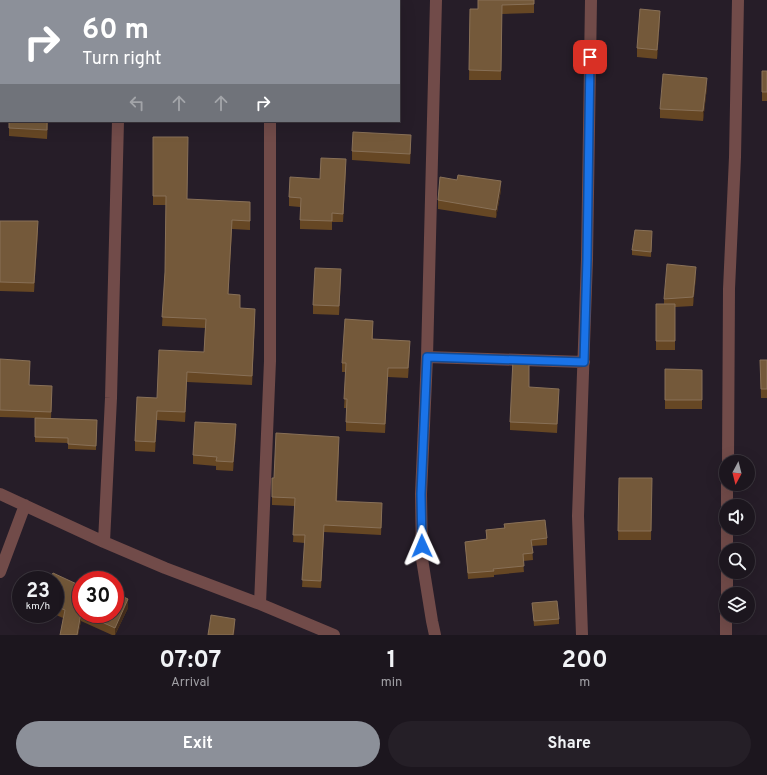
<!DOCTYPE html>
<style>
body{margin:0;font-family:Overpass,sans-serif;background:#251f27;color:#f1f3f6;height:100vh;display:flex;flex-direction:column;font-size:15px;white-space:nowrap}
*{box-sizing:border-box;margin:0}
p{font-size:13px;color:#a09fa4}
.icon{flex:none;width:22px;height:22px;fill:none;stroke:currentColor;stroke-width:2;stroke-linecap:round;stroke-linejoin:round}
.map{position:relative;height:635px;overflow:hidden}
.drawer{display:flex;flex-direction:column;background:#1c161e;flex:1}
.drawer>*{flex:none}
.banner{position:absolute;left:0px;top:0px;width:400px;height:122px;box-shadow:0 4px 16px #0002,0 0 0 1px #3a353c;background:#8c9099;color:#fff;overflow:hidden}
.needle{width:26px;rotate:187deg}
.buttons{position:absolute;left:719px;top:455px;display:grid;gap:8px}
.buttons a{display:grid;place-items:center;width:36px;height:36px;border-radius:50%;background:#1c161e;box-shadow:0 4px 16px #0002,0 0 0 1px #3a353c;font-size:20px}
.speed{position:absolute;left:12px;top:571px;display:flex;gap:8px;font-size:20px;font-weight:700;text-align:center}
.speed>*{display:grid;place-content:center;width:52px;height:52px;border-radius:50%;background:#1c161e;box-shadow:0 4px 16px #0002,0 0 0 1px #3a353c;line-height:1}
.speed small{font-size:10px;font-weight:400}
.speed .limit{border:6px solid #d22;background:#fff;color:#111}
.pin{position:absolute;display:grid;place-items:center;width:34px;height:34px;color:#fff;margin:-17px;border-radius:8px;box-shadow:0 2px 6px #0006}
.me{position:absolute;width:44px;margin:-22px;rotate:359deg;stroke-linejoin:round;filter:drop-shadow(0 0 3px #0008)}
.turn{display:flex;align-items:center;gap:14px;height:84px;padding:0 16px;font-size:18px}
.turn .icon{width:52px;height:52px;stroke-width:2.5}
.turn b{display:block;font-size:28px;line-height:34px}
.lanes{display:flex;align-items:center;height:38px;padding:0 16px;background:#0003;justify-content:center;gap:20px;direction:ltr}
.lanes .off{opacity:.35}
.eta{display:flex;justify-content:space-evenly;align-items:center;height:68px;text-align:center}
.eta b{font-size:24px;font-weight:700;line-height:28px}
.primary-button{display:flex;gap:8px;margin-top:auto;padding:8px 16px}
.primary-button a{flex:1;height:46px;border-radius:24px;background:#8c9099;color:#fff;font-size:16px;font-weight:700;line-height:46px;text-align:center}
.primary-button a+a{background:#251f27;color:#f1f3f6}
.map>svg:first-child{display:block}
</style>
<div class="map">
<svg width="767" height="635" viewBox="0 0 767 635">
<rect width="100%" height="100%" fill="#261d28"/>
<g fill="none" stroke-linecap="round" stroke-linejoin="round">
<!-- minor -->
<path stroke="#714b49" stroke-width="12" d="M269,0V1
M122,1V0
M427,357L584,362
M728,462L729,289L735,157L738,0
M0,494L104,542L165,568L260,604L334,635
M727,506V484
M104,542L111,398L118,121
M727,550V528
M0,572L25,505
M727,594V572
M260,604L270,361V121
M435,635L432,621L422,559L421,494L427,357L436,0
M582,635L578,516L587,259L591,0
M726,635V616"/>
</g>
<!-- wall -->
<path fill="#664724" d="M534,0V13L502,14L501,80H469L470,9H478Z
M660,20L657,59L637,57V48Z
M762,71H767V101H762Z
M707,87L703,121L660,118V109Z
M9,121H48L47,139L9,136Z
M153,137L187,199L250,212V230L232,229L228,294L240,308L255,318L252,385L187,382L185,422L157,420L155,452L135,451V441L157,398L204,352L205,328L162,326L165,272L166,205H153Z
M411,144L410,164L352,160V151Z
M346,168L343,222H332V230L300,229V207L289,206V197Z
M501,190L496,218L438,209V200Z
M0,221L38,231L34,292L0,291Z
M652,236L651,257L632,255V250Z
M696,276L693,306L675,307V350H656V304H664V299Z
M341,278L339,315L313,314V305Z
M373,330V339L410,350L408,378L388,377L385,433L346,431V408H344L346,372H342V363Z
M0,359L29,385L52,393L51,419L97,420L96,450L68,449V443L35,442V418L0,417Z
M760,360H767V398H761Z
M665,369L702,370V409H665Z
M529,387L559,397L557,433L510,430V422Z
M236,433L233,471L216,470V466L193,464V455Z
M339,445L337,501L382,511L381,535L324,532L321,588L302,587L305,543L293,542L295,506L272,505V497L274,478Z
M619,478H652L651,540H618Z
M504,524L547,538V545L532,546L533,560L523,561L524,572L494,575V577L468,579L465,542L486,539V530L504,528Z
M50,578L81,586V614H115L128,608L115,635H112L81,621L78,635H60L63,618L54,614H55V580Z
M532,603L559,619V624L534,626Z"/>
<!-- shaded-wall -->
<path fill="#462f1c" d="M660,11V20L657,59V50Z
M707,78V87L703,121V111Z
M346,159V168L343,222V214Z
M501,181V190L496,218V210Z
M232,220V229L228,303V294Z
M38,221V231L34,292V283Z
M696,267V276L693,306V297Z
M341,269V278L339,315V306Z
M255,309V318L252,385V376Z
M388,368V377L385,433V424Z
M187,372V382L185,422V412Z
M157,411V420L155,452V442Z
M236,424V433L233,471V462Z
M324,525V532L321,588V581Z
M128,599V608L115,635V628Z
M81,612V621L78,635H77Z
M235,619V628L234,635H233Z"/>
<!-- building -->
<path fill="#74593a" stroke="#887057" d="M478,0H534V4L502,5L501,71L469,70L470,9H478Z
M640,9L660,11L657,50L637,48Z
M762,71H767V92H762Z
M663,74L707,78L703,111L660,109Z
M9,121H47V130L9,128Z
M353,132L411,135L410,154L352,151Z
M153,137H188L187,199L250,202V221L232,220L228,294L240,295V308L255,309L252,376L187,372L185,412L157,411L155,442L135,441L137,397L157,398L159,350L204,352L206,319L162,317L165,272L166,196H153Z
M321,158L346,159L343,214L332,213V221L300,220L301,198L289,197L290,177L320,179Z
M458,175L501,181L496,210L438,200L440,177L457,180Z
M0,221H38L34,283L0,282Z
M635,230L652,231L651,252L632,250Z
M667,264L696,267L693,297L664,299Z
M315,268L341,269L339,306L313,305Z
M656,304H675V341H656Z
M345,319L373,321L372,339L410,341L408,368H388L385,424L346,422L347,399H344L346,363H342Z
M0,359L30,361L29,385L52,386L51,412L0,410Z
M513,359L529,360V387L559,389L557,424L510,422Z
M760,360H767V389H761Z
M665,369L702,370V400H665Z
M35,418L97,420L96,446L68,444V438L35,437Z
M195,422L236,424L233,462L216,461L217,457L193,455Z
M276,433L339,437L336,501L382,503L381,528L324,525L321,581L302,580L305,535H293L295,498L272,497V478H274Z
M619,478H652L651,531H618Z
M545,520L547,538L531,540L533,553L523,554L524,566L493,569L494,571L468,573L465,542L487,539L486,530L505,528L504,524Z
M39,573L50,578L53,573L81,586V613L77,635H60L65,610L55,606V580H37Z
M115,593L128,599L115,628L84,614H115Z
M557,601L559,619L534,621L532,603Z
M211,615L235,619L233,635H208Z"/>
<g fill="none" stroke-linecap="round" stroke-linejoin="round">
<defs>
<path id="route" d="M422,546L421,494L427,357L584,362L587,259L590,57"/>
</defs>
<!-- route casing -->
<use href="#route" stroke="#114b97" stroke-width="10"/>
<!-- route -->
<use href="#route" stroke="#1a73e8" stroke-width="7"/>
</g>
</svg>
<div class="buttons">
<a><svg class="needle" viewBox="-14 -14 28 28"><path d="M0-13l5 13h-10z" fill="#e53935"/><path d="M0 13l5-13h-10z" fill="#a09fa4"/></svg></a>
<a><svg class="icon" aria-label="sound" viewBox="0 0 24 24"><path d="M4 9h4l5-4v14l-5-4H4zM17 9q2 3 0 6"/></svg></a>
<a><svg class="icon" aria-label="search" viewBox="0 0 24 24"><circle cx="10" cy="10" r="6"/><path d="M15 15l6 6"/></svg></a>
<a><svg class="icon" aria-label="layers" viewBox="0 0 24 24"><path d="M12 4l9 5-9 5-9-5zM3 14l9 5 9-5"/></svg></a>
</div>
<div class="speed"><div>23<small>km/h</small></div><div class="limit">30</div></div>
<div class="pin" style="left:590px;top:57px;background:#d93025"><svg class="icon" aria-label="arrive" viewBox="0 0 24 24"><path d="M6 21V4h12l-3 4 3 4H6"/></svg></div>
<svg class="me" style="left:422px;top:546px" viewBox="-20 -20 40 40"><path d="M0-17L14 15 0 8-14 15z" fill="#1a73e8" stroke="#fff" stroke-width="4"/></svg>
<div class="banner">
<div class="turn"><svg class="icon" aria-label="right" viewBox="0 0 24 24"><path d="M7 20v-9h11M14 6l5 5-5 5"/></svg><div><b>60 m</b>Turn right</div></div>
<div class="lanes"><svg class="icon off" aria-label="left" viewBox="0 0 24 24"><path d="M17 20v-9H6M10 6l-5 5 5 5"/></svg><svg class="icon off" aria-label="ahead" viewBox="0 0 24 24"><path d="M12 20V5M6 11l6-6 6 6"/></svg><svg class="icon off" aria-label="ahead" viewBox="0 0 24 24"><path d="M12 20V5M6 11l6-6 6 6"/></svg><svg class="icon" aria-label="right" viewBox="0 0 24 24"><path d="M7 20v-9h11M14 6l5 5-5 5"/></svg></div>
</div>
</div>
<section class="drawer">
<div class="eta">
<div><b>07:07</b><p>Arrival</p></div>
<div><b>1</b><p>min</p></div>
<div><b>200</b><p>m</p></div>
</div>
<div class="primary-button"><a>Exit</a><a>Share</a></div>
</section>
